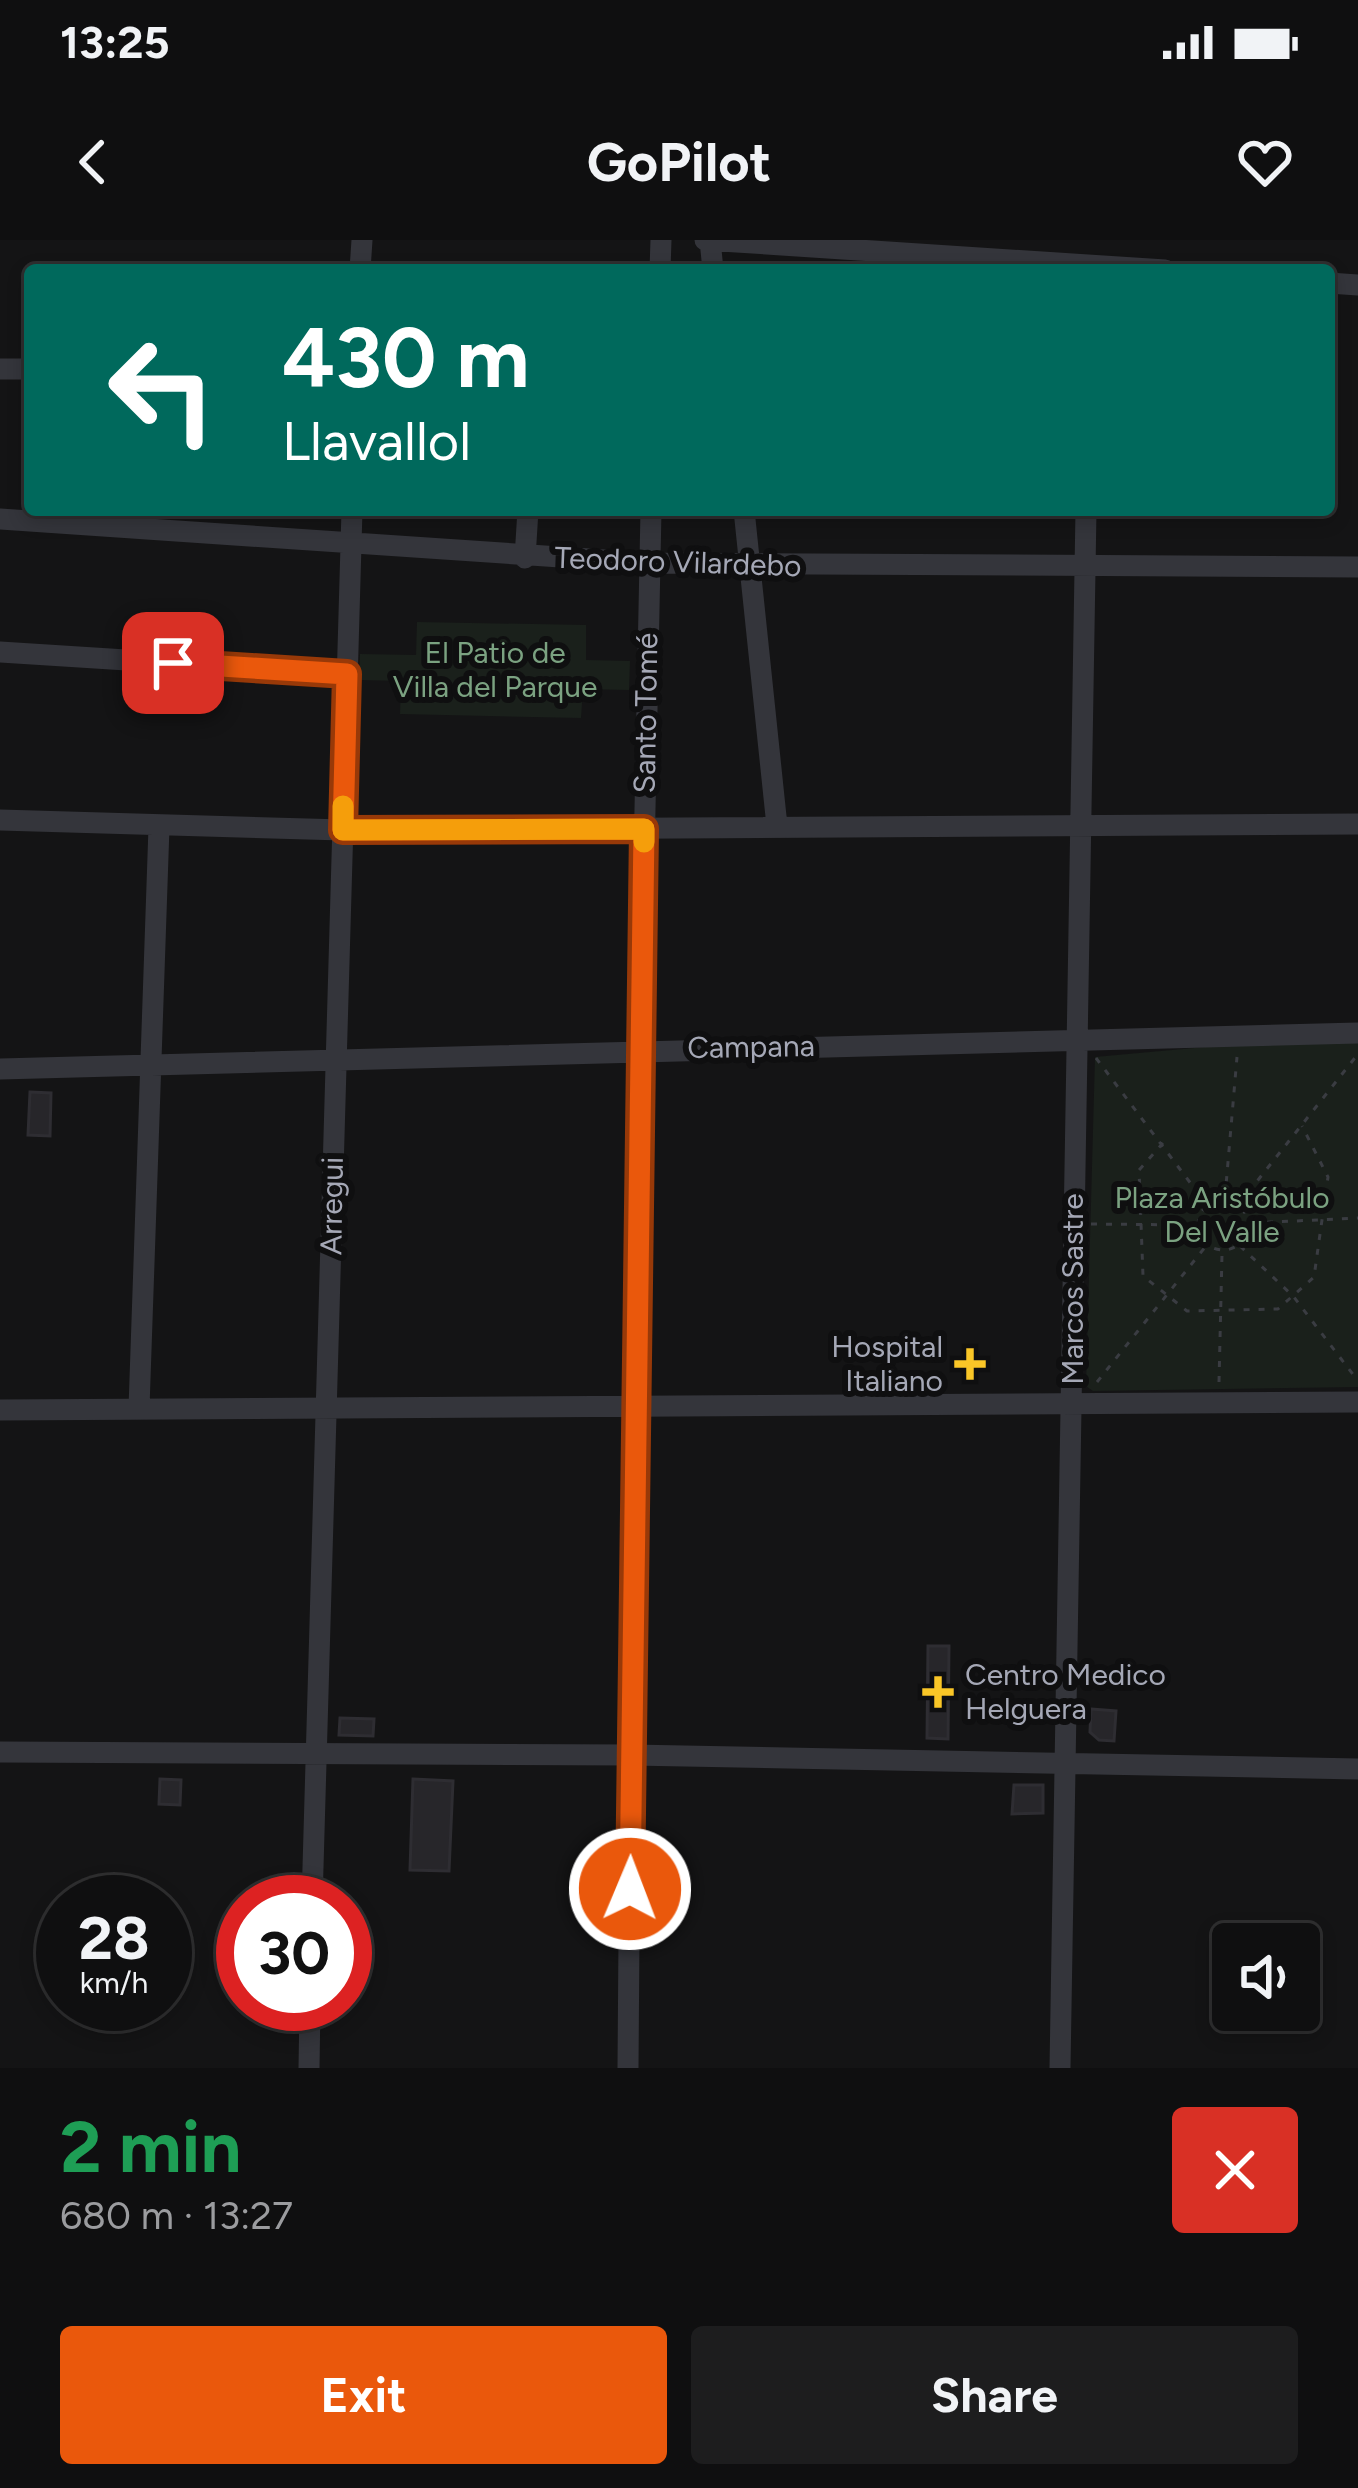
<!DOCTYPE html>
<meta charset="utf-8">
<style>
body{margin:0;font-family:Figtree,sans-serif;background:#1d1d1e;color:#f1f3f6;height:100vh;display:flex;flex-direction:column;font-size:45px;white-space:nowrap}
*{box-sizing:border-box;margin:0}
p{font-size:39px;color:#9b9c9f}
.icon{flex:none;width:66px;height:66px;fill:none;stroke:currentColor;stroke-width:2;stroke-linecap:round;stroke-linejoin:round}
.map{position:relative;height:1828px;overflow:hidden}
.sheet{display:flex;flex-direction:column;background:#0f0f10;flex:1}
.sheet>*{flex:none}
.banner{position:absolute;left:24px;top:24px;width:1311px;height:252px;border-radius:12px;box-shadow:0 6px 18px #0003,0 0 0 3px #2f2f30;background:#00695c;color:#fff;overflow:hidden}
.controls{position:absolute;left:1212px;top:1683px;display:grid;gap:24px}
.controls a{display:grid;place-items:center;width:108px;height:108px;border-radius:12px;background:#0f0f10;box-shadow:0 6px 18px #0003,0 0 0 3px #2f2f30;font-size:60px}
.speed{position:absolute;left:36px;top:1635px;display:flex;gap:24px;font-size:60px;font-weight:700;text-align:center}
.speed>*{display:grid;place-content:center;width:156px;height:156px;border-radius:50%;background:#0f0f10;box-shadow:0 6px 18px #0003,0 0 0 3px #2f2f30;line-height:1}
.speed small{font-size:30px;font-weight:400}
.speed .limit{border:18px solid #d22;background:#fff;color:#111}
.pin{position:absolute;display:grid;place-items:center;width:102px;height:102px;color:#fff;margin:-51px;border-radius:24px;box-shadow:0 6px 18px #0006}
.me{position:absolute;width:132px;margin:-66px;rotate:1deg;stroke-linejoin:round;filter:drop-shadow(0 0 9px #0008)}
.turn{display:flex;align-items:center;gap:42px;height:252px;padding:0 60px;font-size:54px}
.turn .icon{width:156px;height:156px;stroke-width:2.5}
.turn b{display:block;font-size:84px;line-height:102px}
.round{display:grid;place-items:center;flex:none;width:126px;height:126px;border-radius:12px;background:#1d1d1e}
.head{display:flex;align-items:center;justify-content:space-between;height:204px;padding:0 60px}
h1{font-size:72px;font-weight:700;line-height:90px;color:#1e9e55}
.primary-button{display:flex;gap:24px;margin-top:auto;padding:24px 60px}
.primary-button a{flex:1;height:138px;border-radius:12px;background:#ea580c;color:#fff;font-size:48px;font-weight:700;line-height:138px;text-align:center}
.primary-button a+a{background:#1d1d1e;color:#f1f3f6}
.status{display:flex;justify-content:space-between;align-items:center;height:84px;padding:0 60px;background:#0f0f10;direction:ltr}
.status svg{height:33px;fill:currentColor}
header{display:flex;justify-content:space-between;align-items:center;height:156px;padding:0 60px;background:#0f0f10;font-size:54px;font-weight:700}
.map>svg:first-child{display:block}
</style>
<div class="status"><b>13:25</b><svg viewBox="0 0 49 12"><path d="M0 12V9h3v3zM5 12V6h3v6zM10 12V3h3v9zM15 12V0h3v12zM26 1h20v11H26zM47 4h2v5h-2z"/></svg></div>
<header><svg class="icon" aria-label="back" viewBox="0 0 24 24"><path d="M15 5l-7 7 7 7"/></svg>GoPilot<svg class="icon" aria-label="heart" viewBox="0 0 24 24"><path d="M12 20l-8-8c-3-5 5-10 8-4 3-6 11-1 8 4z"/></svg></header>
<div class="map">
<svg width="1358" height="1828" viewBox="0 0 1358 1828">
<rect width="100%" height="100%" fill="#141415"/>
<!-- green -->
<path fill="#1a201b" d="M417,382L586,385V420L630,421L629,450L583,449L581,478L400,474L401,441L359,440L360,414L416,415Z
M1358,801V1147L1093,1151L1086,1146L1095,817L1238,804Z"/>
<!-- building -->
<path fill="#27262a" stroke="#2e2d32" stroke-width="3" d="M30,852L51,853L50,896L28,895Z
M928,1406H949L948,1499L927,1498Z
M1091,1469L1116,1471L1114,1501L1099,1500L1090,1492Z
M340,1478L374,1479L373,1496L339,1495Z
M160,1539L181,1540L180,1565L159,1564Z
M413,1539L453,1541L449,1631L410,1630Z
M1014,1545H1043V1573L1012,1574Z"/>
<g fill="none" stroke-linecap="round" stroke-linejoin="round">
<!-- path -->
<path stroke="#3a3c42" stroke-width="3" stroke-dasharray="6 9" stroke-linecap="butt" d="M1096,818L1207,965
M1163,903L1139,930L1143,1036L1187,1071L1278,1069L1314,1037L1328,937L1302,886
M1225,957L1237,817
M1198 985a25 25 0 1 1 50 0a25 25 0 1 1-50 0Z
M1239,964L1358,814
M1252,983L1358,978
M1091,984L1195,985
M1240,1006L1293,1056L1358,1141
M1097,1142L1206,1006
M1219,1142L1222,1014"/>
<!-- minor -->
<path stroke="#34353b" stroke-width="21" d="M705,0L1165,30
M710,0L713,30
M360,30L362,0
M660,30L661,0
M1329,43L1358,45
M0,129H30
M744,270L777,586
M0,279L649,323L1358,327
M525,318L528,270
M0,412L347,434
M0,580L343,590L1358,584
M0,829L1358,793
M139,1168L159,587
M0,1170L1358,1162
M0,1512L632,1515L1358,1529
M312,1662L352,270
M309,1828L310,1764
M628,1828L633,1167L651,270
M1060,1828L1086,270"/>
</g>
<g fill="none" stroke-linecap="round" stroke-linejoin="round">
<defs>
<path id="route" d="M173,423L347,434L343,590L644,589L630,1649"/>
</defs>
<!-- route casing -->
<use href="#route" stroke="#983908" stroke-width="30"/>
<!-- route -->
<use href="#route" stroke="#ea580c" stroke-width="21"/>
<!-- slow -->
<path stroke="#f59e0b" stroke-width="21" d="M343,566V590L644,589V602"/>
</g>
<!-- markers -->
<g fill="#fac627" stroke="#0f0f10" stroke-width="4.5">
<path d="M964 1106h12v12h12v12h-12v12h-12v-12h-12v-12h12z"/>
<path d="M932 1434h12v12h12v12h-12v12h-12v-12h-12v-12h12z"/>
</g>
<g text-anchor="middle" stroke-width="12" stroke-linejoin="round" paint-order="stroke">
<!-- street labels -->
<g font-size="30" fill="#a5a8b6" stroke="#0f0f10">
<text transform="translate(678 322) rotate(2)" y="10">Teodoro Vilardebo</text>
<text transform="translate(646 473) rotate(-89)" y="10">Santo Tomé</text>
<text transform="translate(751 807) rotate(-1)" y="10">Campana</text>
<text transform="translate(332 966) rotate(-89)" y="10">Arregui</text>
<text transform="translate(1073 1049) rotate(-90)" y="10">Marcos Sastre</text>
</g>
<!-- park labels -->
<g font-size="30" fill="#7ba281" stroke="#0f0f10">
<text x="495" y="423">El Patio de<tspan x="495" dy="34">Villa del Parque</tspan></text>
<text x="1222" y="968">Plaza Aristóbulo<tspan x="1222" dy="34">Del Valle</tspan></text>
</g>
<!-- poi labels -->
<g font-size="30" fill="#a5a8b6" stroke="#0f0f10" text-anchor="end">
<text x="943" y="1117">Hospital<tspan x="943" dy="34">Italiano</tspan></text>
<text x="965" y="1445" text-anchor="start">Centro Medico<tspan x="965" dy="34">Helguera</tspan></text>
</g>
</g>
</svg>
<div class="controls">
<a><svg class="icon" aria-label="sound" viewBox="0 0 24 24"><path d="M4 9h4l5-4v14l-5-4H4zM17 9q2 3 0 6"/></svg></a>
</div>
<div class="speed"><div>28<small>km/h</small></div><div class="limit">30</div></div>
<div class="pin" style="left:173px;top:423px;background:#d93025"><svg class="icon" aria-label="arrive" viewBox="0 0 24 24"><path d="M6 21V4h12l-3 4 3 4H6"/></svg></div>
<svg class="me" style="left:630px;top:1649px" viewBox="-20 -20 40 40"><circle r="17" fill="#ea580c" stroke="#fff" stroke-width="3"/><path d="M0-11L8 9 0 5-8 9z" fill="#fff"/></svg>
<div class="banner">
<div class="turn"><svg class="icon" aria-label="left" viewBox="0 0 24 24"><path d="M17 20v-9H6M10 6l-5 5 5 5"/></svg><div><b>430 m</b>Llavallol</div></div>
</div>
</div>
<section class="sheet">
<div class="head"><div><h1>2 min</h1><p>680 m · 13:27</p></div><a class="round" style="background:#d93025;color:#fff"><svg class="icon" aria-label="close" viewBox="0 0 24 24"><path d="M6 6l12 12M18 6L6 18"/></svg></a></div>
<div class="primary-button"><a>Exit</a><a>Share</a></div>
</section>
